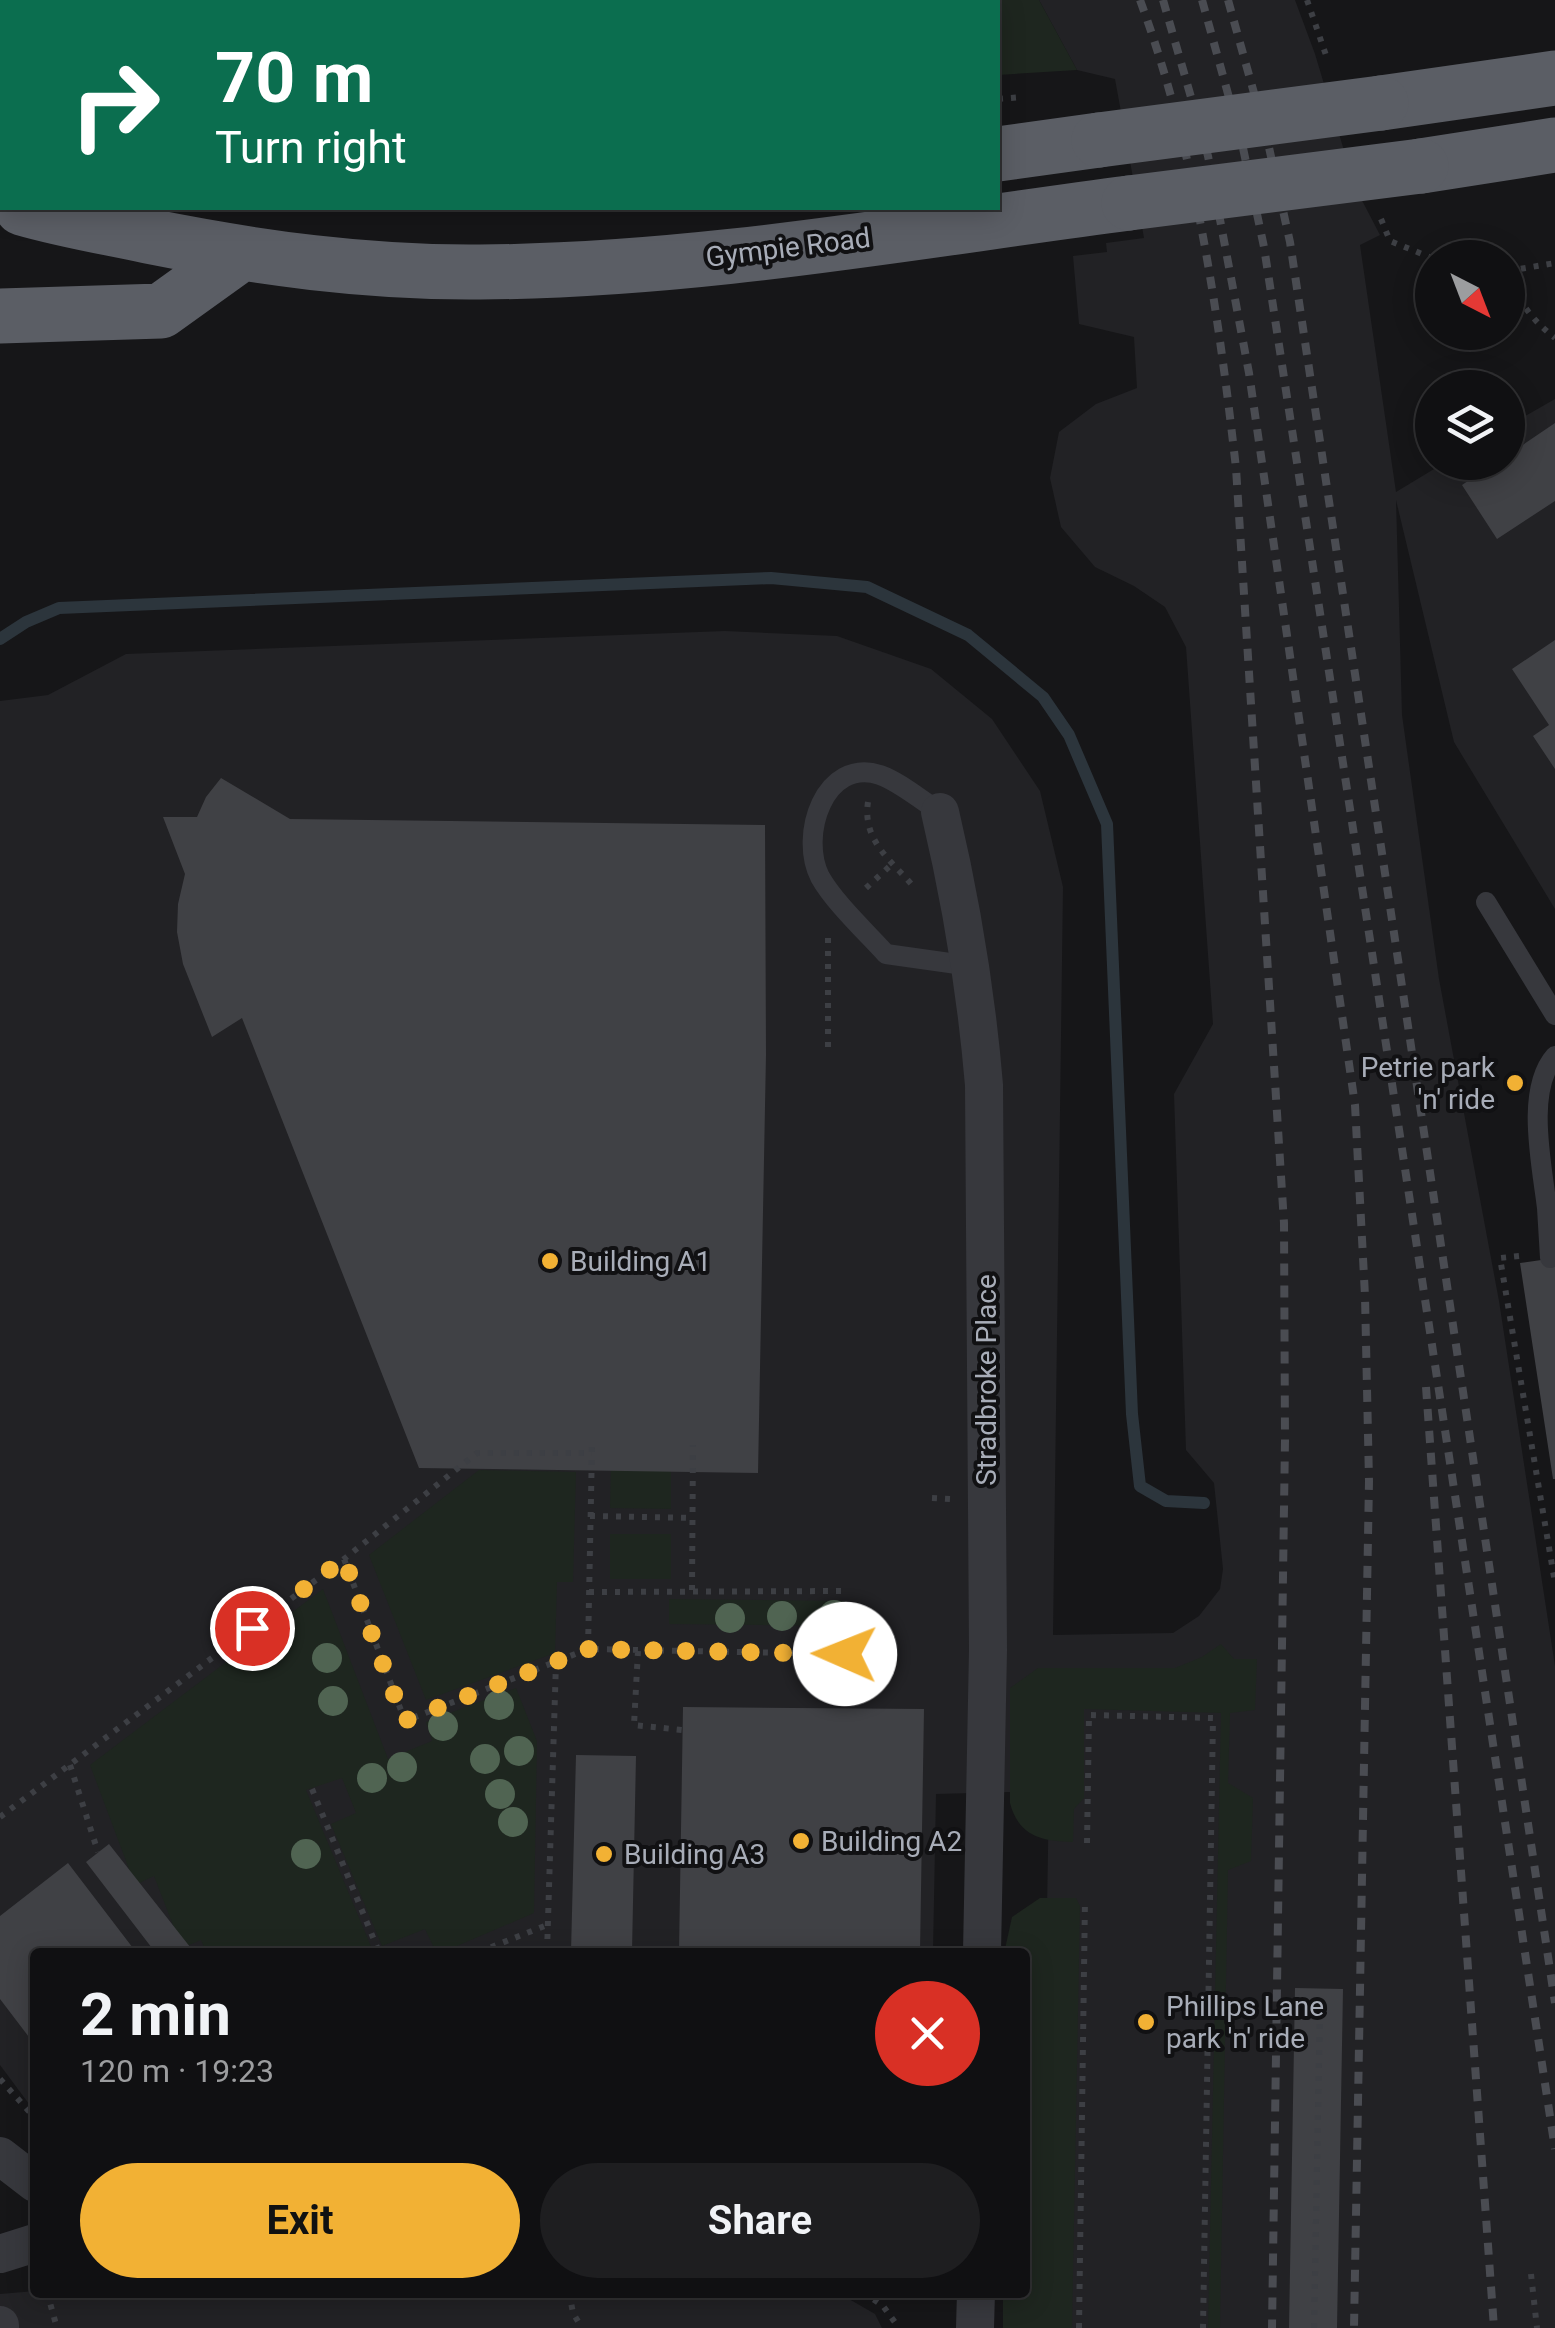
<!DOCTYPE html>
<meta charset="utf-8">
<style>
body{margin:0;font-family:Roboto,sans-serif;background:#1e1e20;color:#f1f3f6;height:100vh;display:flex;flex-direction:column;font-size:38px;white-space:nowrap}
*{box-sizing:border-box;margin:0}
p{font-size:32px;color:#9c9d9f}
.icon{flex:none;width:55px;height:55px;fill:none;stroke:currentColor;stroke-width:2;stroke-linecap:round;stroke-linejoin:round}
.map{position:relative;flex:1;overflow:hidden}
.panel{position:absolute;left:30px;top:1948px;width:1000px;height:350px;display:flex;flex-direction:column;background:#101012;border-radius:10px;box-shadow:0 5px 25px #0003,0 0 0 2px #303032}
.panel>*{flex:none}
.guide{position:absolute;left:0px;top:0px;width:1000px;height:210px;box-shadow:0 5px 25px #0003,0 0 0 2px #303032;background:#0b6e4f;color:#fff;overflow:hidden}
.needle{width:65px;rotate:138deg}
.tools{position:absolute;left:1415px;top:240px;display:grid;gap:20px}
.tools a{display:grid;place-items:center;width:110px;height:110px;border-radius:50%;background:#101012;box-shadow:0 5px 25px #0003,0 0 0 2px #303032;font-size:50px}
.pin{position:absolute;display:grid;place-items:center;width:85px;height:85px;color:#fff;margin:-42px;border:5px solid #fff;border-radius:50%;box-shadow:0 2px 10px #0007}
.me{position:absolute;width:110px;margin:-55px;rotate:271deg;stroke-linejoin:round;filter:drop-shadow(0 0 8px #0008)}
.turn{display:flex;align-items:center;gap:35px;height:210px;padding:0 50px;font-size:45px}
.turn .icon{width:130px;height:130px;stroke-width:2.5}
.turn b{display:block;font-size:70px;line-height:85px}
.round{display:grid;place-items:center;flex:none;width:105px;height:105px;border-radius:52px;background:#1e1e20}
.summary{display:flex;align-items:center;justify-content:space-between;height:170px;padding:0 50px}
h1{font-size:60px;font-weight:700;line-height:75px}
.cta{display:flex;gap:20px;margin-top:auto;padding:20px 50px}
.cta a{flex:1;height:115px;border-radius:60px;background:#f2b134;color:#111;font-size:40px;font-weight:700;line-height:115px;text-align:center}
.cta a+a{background:#1e1e20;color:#f1f3f6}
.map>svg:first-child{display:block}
</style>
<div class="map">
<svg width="1555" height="2328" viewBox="0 0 1555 2328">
<rect width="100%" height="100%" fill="#161618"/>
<!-- built -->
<path fill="#222225" d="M1039,0H1295L1315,54L1355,187L1380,235L1360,245L1396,492L1444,463L1508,462V426L1555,399V909L1454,742L1396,500L1402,715L1439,979L1499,1301L1555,1666V2328H1040L1049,1791L936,1794L933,1952H35V2112L0,2065V701L48,695L126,654L725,631L837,636L931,669L992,719L1040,791L1063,887L1053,1635L1173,1633L1199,1616L1220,1589L1223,1569L1214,1483L1186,1450L1174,1094L1213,1024L1186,647L1165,607L1134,586L1095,567L1061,527L1050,478L1059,432L1096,404L1137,388L1134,337L1079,324L1073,256L1107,252L1106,243L1144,238L1115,79L1077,70Z
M35,2291L566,2292L849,2299L875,2314L882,2328H0V2294Z"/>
<!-- green -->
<path fill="#1e261f" d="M163,0H1039L1077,70L998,75V2Z
M611,1463L671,1464V1509L610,1508Z
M479,1470L576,1472L573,1582H557L555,1653L426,1700L369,1555Z
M610,1534H671V1579H610Z
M323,1589L388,1759L432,1741L426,1722L516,1688L537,1741L534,1913L443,1952H436L425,1929L382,1946L331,1824L356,1813L342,1778L306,1790L372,1949L363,1952H206L201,1940L182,1948L154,1876L135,1885L90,1765Z
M669,1599L844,1601V1626L669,1624Z
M1221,1644L1234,1659H1257L1255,1710L1230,1713L1228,1783L1253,1798L1251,1861L1228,1870L1220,2328H1208L1221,1713L1084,1709V1798L1074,1809L1073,1842C1042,1841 1019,1837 1010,1803V1688L1038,1668H1175L1202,1657Z
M1040,1898H1076L1080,1906L1072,2328H1003V2293L1025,2292V1952H1005V1949L1012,1917Z"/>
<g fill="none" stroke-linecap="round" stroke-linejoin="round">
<!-- stream -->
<path stroke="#2c353c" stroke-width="12" d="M0,639L26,622L59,608L771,578L867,587L968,635L1043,697L1069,735L1107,824L1132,1414L1140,1486L1166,1501L1204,1503"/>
</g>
<!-- building -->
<path fill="#404145" d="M1555,423V501L1497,539L1462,485L1496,462H1508V455Z
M1555,640V769L1533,736L1549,725L1512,669Z
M221,778L290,819L765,825L766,1054L758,1473L419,1468L242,1018L212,1037L183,964L177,932L178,904L185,874L163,817H197L206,797Z
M1555,1258V1479H1553L1520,1263Z
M683,1707L924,1709L920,1952H679Z
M576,1755L636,1756L632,1952H571Z
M109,1844L194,1952H155L86,1862Z
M68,1863L136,1952H35V2045L0,1999V1916Z
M1295,1988L1343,1989L1337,2328H1289Z"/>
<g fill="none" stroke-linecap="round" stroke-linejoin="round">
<!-- path -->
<path stroke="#3d3f44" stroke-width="6" stroke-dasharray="5 8" stroke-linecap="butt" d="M40,0L44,2
M1307,0L1328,61
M26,2V0
M998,99L1023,97
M1381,219L1390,241L1432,258
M1508,271L1555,263
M1508,274C1519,302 1531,319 1555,338
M868,802C862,841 892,861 914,887
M866,888L891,865
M828,938V1055
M1519,1256L1500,1258L1555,1583
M592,1447L588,1649L845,1654
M932,1498L950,1499
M590,1516L693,1518
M344,1559L405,1721L588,1649
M692,1590L693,1445
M589,1592L847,1591
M638,1651L634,1725L682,1730
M70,1765L98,1852
M312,1789L379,1952
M0,1817L344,1559L477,1453H592
M1087,1843L1089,1715L1213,1718L1203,2328
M479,1952L547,1925
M547,1952L556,1662
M0,2079L35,2118
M1531,2274L1537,2328
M47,2292L57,2328
M569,2292L573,2313L582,2328
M863,2292L883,2306L899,2328
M1079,2328L1085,1899
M1314,2328L1320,2008"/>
<!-- service -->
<path stroke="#37383d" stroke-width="20" d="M940,812C922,801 900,782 880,775C824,757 799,836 820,877C834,902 866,932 886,954L971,966
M1486,902L1555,1015
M1555,1056C1525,1090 1542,1165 1547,1208L1555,1207
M1547,1208L1550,1258"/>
<!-- minor -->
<path stroke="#37383d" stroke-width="38" d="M940,812C962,905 976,990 984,1085L988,1650L982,1952
M0,2156L35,2183
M0,2254L35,2243
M0,2325V2328
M975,2328L976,2292"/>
<!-- trunk -->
<path stroke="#5b5e65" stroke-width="55" d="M0,85L2,86
M1381,103L1555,78
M998,154L1099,140
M1421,166L1555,145
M22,208C63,220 106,227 148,236C258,258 367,273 480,272C697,271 914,231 1129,203
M0,316L161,311L239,255"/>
<!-- rail -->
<path stroke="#4a4c52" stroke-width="8" stroke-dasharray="12 10" stroke-linecap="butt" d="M1140,0C1195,149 1218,310 1236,468L1284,1223L1285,1440L1272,2328
M1163,0L1208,156L1249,373L1355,1105L1365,1296L1369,1481L1354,2328
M1202,0L1243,148L1264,247L1555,2149
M1228,0L1268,143L1290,242L1555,2003
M1426,1387L1494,2328"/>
<!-- trunk-bridge -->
<path stroke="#5b5e65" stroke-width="55" d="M1099,140L1381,103
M1129,203L1421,166"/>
</g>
<!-- trees -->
<g fill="#506452">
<circle cx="834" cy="1615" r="15"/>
<circle cx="782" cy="1616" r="15"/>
<circle cx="730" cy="1618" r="15"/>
<circle cx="327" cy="1658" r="15"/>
<circle cx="333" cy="1701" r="15"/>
<circle cx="499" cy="1705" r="15"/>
<circle cx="443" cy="1726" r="15"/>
<circle cx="519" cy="1751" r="15"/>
<circle cx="485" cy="1759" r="15"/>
<circle cx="402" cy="1767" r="15"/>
<circle cx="372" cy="1778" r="15"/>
<circle cx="500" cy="1794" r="15"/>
<circle cx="513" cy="1822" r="15"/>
<circle cx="306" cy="1854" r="15"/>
</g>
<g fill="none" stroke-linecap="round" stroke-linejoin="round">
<!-- route -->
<path stroke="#f2b134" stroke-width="18" stroke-dasharray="0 32.4" d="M252,1628L344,1559L404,1721L588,1649L845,1654"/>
</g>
<!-- markers -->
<g fill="#f2b134" stroke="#111113" stroke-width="4">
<circle cx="1515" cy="1083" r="10"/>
<circle cx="550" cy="1261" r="10"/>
<circle cx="801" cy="1841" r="10"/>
<circle cx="604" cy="1854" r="10"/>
<circle cx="1146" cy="2022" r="10"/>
</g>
<g text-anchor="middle" stroke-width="8" stroke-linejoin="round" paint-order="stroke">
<!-- street labels -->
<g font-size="28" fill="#a8adb8" stroke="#111113">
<text transform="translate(788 247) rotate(-7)" y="10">Gympie Road</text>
<text transform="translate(986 1380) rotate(-90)" y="10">Stradbroke Place</text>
</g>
<!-- poi labels -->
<g font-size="28" fill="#a8adb8" stroke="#111113" text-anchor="start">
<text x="1495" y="1077" text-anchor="end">Petrie park<tspan x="1495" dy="32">'n' ride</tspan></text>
<text x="570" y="1271">Building A1</text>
<text x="821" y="1851">Building A2</text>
<text x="624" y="1864">Building A3</text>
<text x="1166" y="2016">Phillips Lane<tspan x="1166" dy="32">park 'n' ride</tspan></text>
</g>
</g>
</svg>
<div class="tools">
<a><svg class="needle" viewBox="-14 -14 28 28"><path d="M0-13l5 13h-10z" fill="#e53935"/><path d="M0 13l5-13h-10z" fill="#9c9d9f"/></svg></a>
<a><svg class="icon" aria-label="layers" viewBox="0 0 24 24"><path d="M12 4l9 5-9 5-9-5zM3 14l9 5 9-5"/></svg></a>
</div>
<div class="pin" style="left:252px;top:1628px;background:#d93025"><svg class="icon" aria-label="arrive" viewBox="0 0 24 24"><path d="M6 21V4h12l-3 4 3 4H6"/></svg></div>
<svg class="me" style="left:845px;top:1654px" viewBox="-20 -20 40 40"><circle r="19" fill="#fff"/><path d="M0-13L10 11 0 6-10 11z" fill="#f2b134"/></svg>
<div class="guide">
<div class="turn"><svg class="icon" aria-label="right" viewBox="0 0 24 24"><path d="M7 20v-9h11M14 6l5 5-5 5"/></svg><div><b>70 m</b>Turn right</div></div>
</div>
<section class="panel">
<div class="summary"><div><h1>2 min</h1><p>120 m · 19:23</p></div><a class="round" style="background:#d93025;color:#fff"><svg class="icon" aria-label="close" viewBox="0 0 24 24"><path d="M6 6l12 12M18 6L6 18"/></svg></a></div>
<div class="cta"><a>Exit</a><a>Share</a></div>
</section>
</div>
